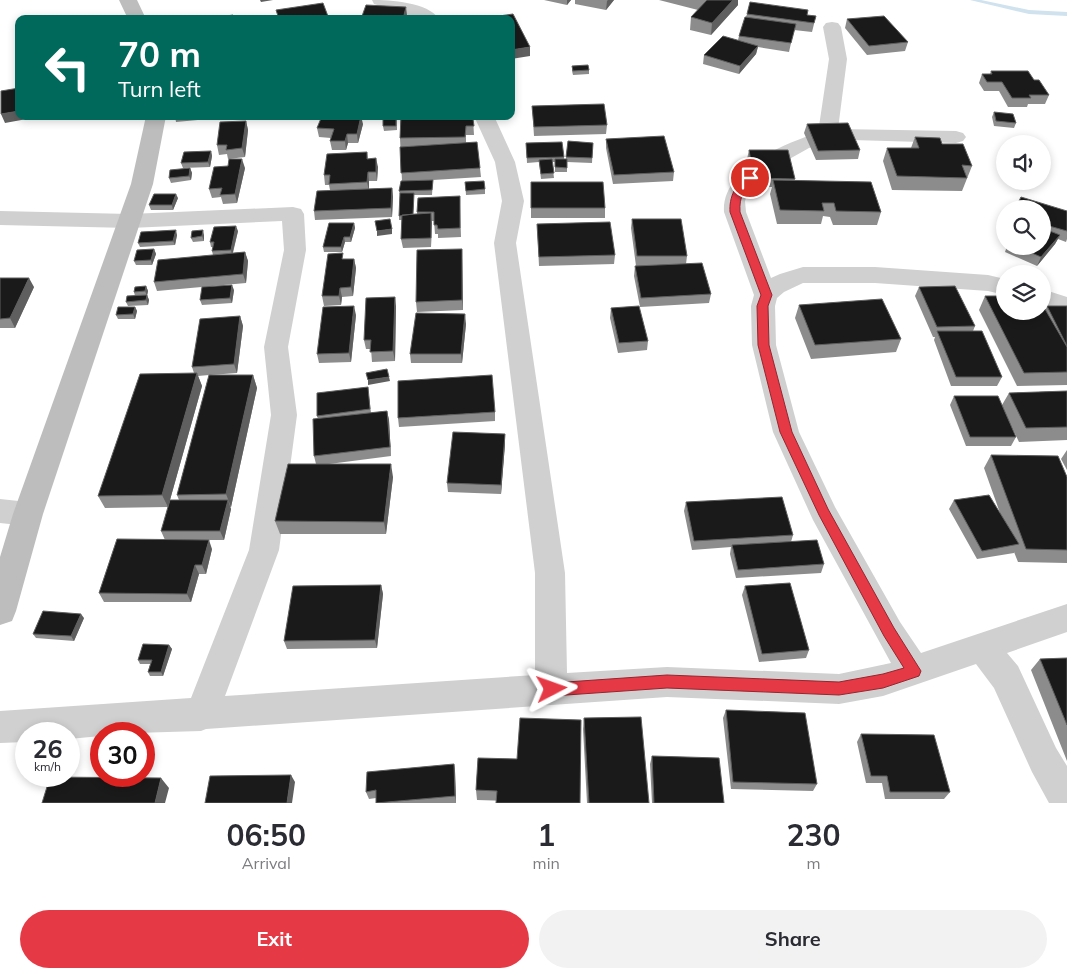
<!DOCTYPE html>
<style>
body{margin:0;font-family:Mulish,sans-serif;background:#f2f2f3;color:#2b2b33;height:100vh;display:flex;flex-direction:column;font-size:19px;white-space:nowrap}
*{box-sizing:border-box;margin:0}
p{font-size:16px;color:#7c7c81}
.icon{flex:none;width:28px;height:28px;fill:none;stroke:currentColor;stroke-width:2;stroke-linecap:round;stroke-linejoin:round}
.map{position:relative;height:803px;overflow:hidden}
.details{display:flex;flex-direction:column;background:#fff;flex:1}
.details>*{flex:none}
.guide{position:absolute;left:15px;top:15px;width:500px;height:105px;border-radius:10px;box-shadow:0 2px 8px #0003;background:#00695c;color:#fff;overflow:hidden}
.buttons{position:absolute;left:996px;top:135px;display:grid;gap:10px}
.buttons a{display:grid;place-items:center;width:55px;height:55px;border-radius:50%;background:#fff;box-shadow:0 2px 8px #0003;font-size:25px}
.speed{position:absolute;left:15px;top:722px;display:flex;gap:10px;font-size:25px;font-weight:700;text-align:center}
.speed>*{display:grid;place-content:center;width:65px;height:65px;border-radius:50%;background:#fff;box-shadow:0 2px 8px #0003;line-height:1}
.speed small{font-size:12px;font-weight:400}
.speed .limit{border:8px solid #d22;background:#fff;color:#111}
.pin{position:absolute;display:grid;place-items:center;width:42px;height:42px;color:#fff;margin:-21px;border:2px solid #fff;border-radius:50%;box-shadow:0 1px 5px #0007}
.me{position:absolute;width:55px;margin:-28px;rotate:86deg;stroke-linejoin:round;filter:drop-shadow(0 0 4px #0008)}
.turn{display:flex;align-items:center;gap:18px;height:105px;padding:0 20px;font-size:22px}
.turn .icon{width:65px;height:65px;stroke-width:2.5}
.turn b{display:block;font-size:35px;line-height:42px}
.eta{display:flex;justify-content:space-evenly;align-items:center;height:85px;text-align:center}
.eta b{font-size:30px;font-weight:700;line-height:35px}
.button{display:flex;gap:10px;margin-top:auto;padding:10px 20px}
.button a{flex:1;height:58px;border-radius:30px;background:#e63946;color:#fff;font-size:20px;font-weight:700;line-height:58px;text-align:center}
.button a+a{background:#f2f2f3;color:#2b2b33}
.map>svg:first-child{display:block}
</style>
<div class="map">
<svg width="1067" height="803" viewBox="0 0 1067 803">
<rect width="100%" height="100%" fill="#fff"/>
<g fill="none" stroke-linecap="round" stroke-linejoin="round">
<!-- stream -->
<path fill="#cfe2ee" fill-rule="evenodd" d="M970,0H981L1029,10L1067,12V16L1029,14Z"/>
<!-- street -->
<path fill="#d0d0d0" fill-rule="evenodd" d="M372,0C390,0 428,2 439,19H420L374,4Z
M832,22L838,23L841,27L847,59L838,129L956,131L963,133L966,137L963,141L956,143L852,140L829,142L809,148L768,171L748,192L745,201L746,212L771,278L780,274L803,267H875L988,275L1005,279V295L988,291L875,283H803L784,292L777,298L775,306L776,345L799,432L835,507L900,622L921,653L1067,604V632L1007,653L1018,666L1056,748L1067,766V803H1049L1032,772L994,688L976,664L883,696L839,704L667,697L206,729L201,731L101,734V736L69,739V734H26V742L0,743V711L191,698L249,550L271,415L264,347L284,250L282,221L130,228L0,225V211L130,214L293,207L301,209L304,214L306,250L288,347L297,415L279,550L225,696L535,675V573L494,243L502,201L495,162L474,116H494L515,162L524,201L516,243L565,573L567,673L667,667L839,674L891,663L813,520L773,432L752,345L751,306L754,295L724,212C721,170 784,143 818,133L829,59L823,27L826,23Z
M1042,289L1067,297V313L1042,306Z
M0,499L28,502L38,506L42,514L38,522L28,526L0,523Z"/>
<!-- secondary -->
<path fill="#bdbdbd" fill-rule="evenodd" d="M119,0H137L146,19H128Z
M146,116H166L153,184L43,514L16,611L12,621L0,625V557L13,514L131,184Z"/>
</g>
<!-- wall -->
<path fill="#8c8c8c" d="M544,0H571L567,5Z
M575,0H614L606,10L575,4Z
M659,0H738V5L711,35L690,30L691,17L698,10Z
M747,14L807,15L816,16L812,32L794,30L789,52L758,47L756,54L739,74L703,64L704,55L738,40L739,36Z
M847,19L908,42L905,51L867,55L845,28Z
M572,66L589,70V74L573,75L572,71Z
M991,71L1034,80L1049,95L1045,104H1028L1027,107H1008L999,91H984L979,83L982,74H990Z
M532,106L607,125L606,134L534,136Z
M994,112L1016,123L1014,128L994,126L992,117Z
M175,116H241L176,122Z
M397,116V130L384,131L383,126Z
M401,116H463V119H473L474,135H466V142L480,168L481,177L433,180L432,195H414L413,214H417L418,198L460,205L461,237L438,238V234H435L434,221H431V247L403,248L401,239L402,220H399V216L400,195L399,191L402,181L400,138Z
M246,121L248,130L245,157L228,159L227,154L219,155L217,145Z
M363,124L358,143H348L346,150H332L330,141L331,138L319,137L317,128Z
M807,124L860,150L858,159L816,160L804,133Z
M915,137L942,144L972,166L962,191L892,190L883,161L887,148H911Z
M606,139L674,172L673,181L613,184L606,148Z
M568,141L593,143L592,163L567,162V172H555V162H552L554,178L541,179L539,162L527,163L526,143L564,157V159H566Z
M749,150L795,179L794,181L881,212L877,225H833L830,217L823,216L821,224H777L770,194L772,187H752L747,159Z
M211,151L212,156L210,167L183,168L181,163Z
M367,152L368,159L378,167L377,181H369V189L392,188L393,197L392,217L315,220L314,211L330,190L329,185H325L324,175Z
M190,168L192,173L191,180L171,183L169,178Z
M245,168L237,203L223,204L221,197L212,198L209,189Z
M465,182L485,189V194L466,195Z
M531,182L605,208V218H531Z
M178,198L173,210H151L149,205Z
M1042,209L1067,211V239L1066,242L1058,239L1055,244L1037,266L1005,252L1007,246H1042Z
M632,219L687,256L686,264L711,294L709,303L640,307L634,276L635,266H650H636L631,228Z
M354,223L355,228L351,242H345L342,252H324L323,247Z
M537,224L615,255L614,264L539,266Z
M238,231L233,253L245,252L248,261L246,283L157,291L154,282L213,255L212,251L213,247H211L210,242Z
M177,235L175,245L140,247L138,243Z
M204,235V241L193,242L191,238Z
M154,249L156,254L152,265H136L134,261Z
M462,249L463,310L417,312L416,302Z
M344,259H354L356,268L353,296L342,297L341,305L324,306L322,296Z
M0,278L34,287L15,328H0Z
M146,286L148,291L147,295L149,300L148,305L128,306L126,302L135,296L134,292Z
M919,287L975,326L973,331L1002,377L997,386H951L934,340L935,337H933L915,296Z
M234,290L232,303L202,305L200,300Z
M985,296L1046,309L1047,306H1067V385L1017,386L979,310Z
M799,305L901,339L896,352L811,359L795,318Z
M396,306L395,361L372,362L371,349H366L364,340Z
M135,307L137,311L135,319H118L116,315Z
M611,308L648,341L647,350L618,353L610,318Z
M356,315L351,362L319,363L317,354Z
M240,316L243,326L237,373L210,375H253L257,388L231,507H230L231,509L224,540H165L161,531L179,500L177,495L209,375L198,376L202,386L168,507L105,508L98,496L194,373L192,367Z
M466,324L462,363H411L410,354Z
M1067,391V440L1019,442L1011,425L1016,437L1011,446H966L950,405L954,396L1002,405L1009,393Z
M369,396L371,413L387,411L389,420L391,456L329,464L393,477L386,534H280L275,521L316,464L314,456L318,419L317,416Z
M495,412V421L399,427L398,418Z
M505,434V444L501,494L448,492L447,483Z
M1067,450V470L1061,459Z
M991,455L1067,477V563L1018,562L1014,552V553L977,559L949,509L954,500L1000,513L984,468Z
M686,502L793,535L791,542L824,564L821,573L736,578L730,554L731,547L692,550L684,511Z
M212,549L206,574H199L191,602H104L99,593Z
M381,585L383,594L377,648L287,649L284,641Z
M745,586L809,650L806,658L759,662L742,595Z
M84,618L74,641L36,638L33,634Z
M169,645L172,649L163,676H150L148,672L150,664H140L138,660Z
M1067,658V761L1031,670L1040,659Z
M726,710L817,784L813,791L731,789L723,718Z
M584,718L649,803H587L583,729Z
M861,734L950,792L944,799H885L882,783H866L857,742Z
M652,756L724,803H652L650,764Z
M478,758L580,803L477,800L476,790Z
M454,764L455,771L456,803H376V798L369,799L366,792Z"/>
<!-- shaded-wall -->
<path fill="#5f5f5f" d="M260,0H273L261,2Z
M567,0H571L567,5Z
M608,0H614L606,10L607,1Z
M733,0H738V5L711,35L712,23Z
M406,7L407,15L406,19H403Z
M758,46L756,54L739,74L740,66Z
M530,47V56L511,59V50Z
M19,111V116H43L5,123L1,114Z
M361,116L363,124L358,143L357,134Z
M246,121L248,130L245,157L242,148Z
M347,134L348,143L346,150L345,141Z
M211,151L212,156L210,167L208,162Z
M376,158L378,167L377,181L376,172Z
M242,159L245,168L237,203L235,194Z
M190,168L192,173L191,180L189,176Z
M368,172L369,181V191L367,182Z
M392,188L393,197L392,217L391,208Z
M176,194L178,198L173,210L172,205Z
M431,213L432,223L431,247Z
M354,223L355,228L351,242L350,237Z
M236,226L238,231L232,255L231,250Z
M392,229V234L377,236V231Z
M176,230L177,235L175,245L173,241Z
M203,230L204,235V241L202,236Z
M1060,235L1055,244L1037,266L1041,257Z
M344,237L345,242L342,252L341,247Z
M154,249L156,254L152,265L151,260Z
M462,249V258L463,310L462,300Z
M245,252L248,261L246,283L243,274Z
M354,259L356,268L353,296L351,287Z
M29,278L34,287L15,328L10,318Z
M232,285L234,290L232,303L230,298Z
M146,286L148,291L147,296L145,291Z
M340,288L342,297L341,305L339,296Z
M147,295L149,300L148,305L146,300Z
M395,297L396,306L395,361L393,351Z
M354,306L356,315L351,362L349,353Z
M135,307L137,311L135,319L133,314Z
M465,314L466,324L462,363L461,354Z
M240,316L243,326L237,373L234,364Z
M197,373L202,386L168,507L162,495Z
M253,375L257,388L231,507L226,494Z
M389,377L390,381L368,385V380Z
M387,411L389,420L391,456L390,447Z
M505,434V444L501,494V485Z
M391,464L393,477L386,534L384,522Z
M228,500L231,509L224,540L220,531Z
M209,540L212,549L206,574L202,565Z
M195,565L199,574L191,602L187,594Z
M381,585L383,594L377,648L375,640Z
M81,614L84,618L74,641L71,636Z
M169,645L172,649L163,676L161,672Z
M454,764L455,771L456,803L455,796Z
M291,775L295,782L292,803H287Z
M161,778L169,788L165,803H155Z"/>
<!-- building -->
<path fill="#1a1a1a" stroke="#5f5f5f" d="M707,0H733L712,23L691,17Z
M750,2L808,10L807,15L816,16L814,23L747,14Z
M323,3L329,19H279L276,10Z
M366,5L406,7L403,19H361Z
M513,14L530,47L511,50V19L485,18Z
M233,15L234,19H207Z
M884,16L908,42L869,46L847,19Z
M745,17L796,24L791,43L739,36Z
M723,36L758,46L740,66L704,55Z
M588,65L589,70L573,71L572,66Z
M991,71H1028L1034,80H1039L1049,95H1029L1031,98H1012L1002,82H987L982,74H992Z
M19,88V111L1,114V91Z
M604,104L607,125L534,127L532,106Z
M994,112L1013,114L1016,123L996,121Z
M322,116H361L357,134H347L345,141H330L334,129L317,128Z
M383,116H396V126H383Z
M401,116H462V119H473L474,126H466L465,137L400,138Z
M246,121L242,148L226,150L227,145H217L220,122Z
M848,123L860,150L818,151L807,124Z
M664,136L674,172L614,175L606,139Z
M915,137L940,138L942,144H963L972,166L962,165L967,178L897,176L887,148H919Z
M568,141L593,143L592,158L566,157Z
M477,142L480,168L401,173L400,147Z
M562,142L564,157L527,158L526,143Z
M749,150H788L795,179L754,178Z
M211,151L208,162L181,163L184,152Z
M367,152V159L376,158V172H368L367,182L329,184L330,175H324L327,154Z
M229,159H242L235,194L220,195L222,188L209,189L214,167L228,166Z
M552,159L554,173L541,174L539,160Z
M555,159H567V168L555,167Z
M190,168L189,176L169,178L170,170Z
M433,180L432,190L399,191L401,181Z
M773,180L871,182L881,212L836,211L834,203H822L824,211L780,210Z
M484,181L485,189L466,191L465,182Z
M531,182H603L605,208H531Z
M392,188L391,208L314,211L317,191Z
M400,193H414L413,214L399,216Z
M154,194H176L172,205H149Z
M460,196V228L438,229L437,225H434V212H417L418,198Z
M1021,197L1067,211V231L1042,224V209H1015Z
M431,213V238L401,239L402,215Z
M390,219L392,229L377,231L375,221Z
M632,219H681L687,256H637Z
M610,222L615,255L539,257L537,224Z
M329,223H354L350,237H344L341,247H323Z
M236,226L231,250L212,251L214,242H210L214,227Z
M1042,228L1060,235L1041,257L1016,246H1042Z
M176,230L173,241L138,243L141,232Z
M203,230L202,236L191,238L192,231Z
M154,249L151,260L134,261L137,250Z
M462,249V300L416,302L417,250Z
M245,252L243,274L154,282L158,260Z
M343,253L342,259H354L351,287L340,288L339,296H322L328,254Z
M702,263L711,294L641,298L635,266Z
M0,278H29L10,318L0,319Z
M232,285L230,298L200,300L202,287Z
M146,286L145,291L134,292L135,287Z
M955,286L975,326L937,327L919,287Z
M147,295L146,300L126,302L127,296Z
M985,296H1005V311H1042V304L1067,347V372L1024,373Z
M395,297L393,351L370,352L371,340H364L366,298Z
M882,299L901,339L815,345L799,305Z
M354,306L349,353L317,354L323,307Z
M639,306L648,341L619,343L611,308Z
M1047,306H1067V346Z
M118,307H135L133,314L116,315Z
M416,313L465,314L461,354H410Z
M240,316L234,364L192,367L200,319Z
M937,331H982L1002,377H956Z
M387,369L389,377L368,380L366,373Z
M197,373L162,495L98,496L140,374Z
M209,375H253L226,494L177,495Z
M492,375L495,412L398,418V381Z
M368,387L370,409L317,416V393Z
M1067,391V427L1026,428L1009,393Z
M954,396H998L1016,437H970Z
M387,411L390,447L314,456L313,419Z
M453,432L505,434L501,485L447,483Z
M991,455L1058,456L1067,477V550L1026,549Z
M288,464H391L384,522L275,521Z
M989,495L1019,544L982,551L954,500Z
M782,497L793,535L694,541L686,502Z
M170,500H228L220,531H161Z
M117,539L209,540L202,565H195L187,594L99,593Z
M817,540L824,564L738,570L732,545Z
M790,583L809,650L762,654L745,586Z
M381,585L375,640L284,641L293,586Z
M43,611L81,614L71,636L33,634Z
M143,644L169,645L161,672H148L152,660H138Z
M1067,658V725L1040,659Z
M726,710L805,713L817,784L733,782Z
M641,717L649,803H589L584,718Z
M520,718L581,720L580,803H496L497,791L476,790L478,758L517,759Z
M861,734L934,735L950,792H890L887,776H871Z
M652,756L719,758L724,803H654Z
M454,764L455,796L376,803V790L366,792L367,772Z
M291,775L287,803H205L210,776Z
M50,777L161,778L155,803H42Z"/>
<!-- route -->
<path fill="#e63946" stroke="#96252e" d="M750,176L754,178C744,191 739,196 740,212L772,295L768,306L769,345L792,432L828,509L894,628L921,671L919,676L883,688L839,695L667,688L552,696L546,694L544,689L546,685L552,683L667,675L839,682L883,674L904,668L884,636L819,515L780,432L758,345L757,306L761,295L730,212C729,198 735,182 750,176Z"/>
</svg>
<div class="buttons">
<a><svg class="icon" aria-label="sound" viewBox="0 0 24 24"><path d="M4 9h4l5-4v14l-5-4H4zM17 9q2 3 0 6"/></svg></a>
<a><svg class="icon" aria-label="search" viewBox="0 0 24 24"><circle cx="10" cy="10" r="6"/><path d="M15 15l6 6"/></svg></a>
<a><svg class="icon" aria-label="layers" viewBox="0 0 24 24"><path d="M12 4l9 5-9 5-9-5zM3 14l9 5 9-5"/></svg></a>
</div>
<div class="speed"><div>26<small>km/h</small></div><div class="limit">30</div></div>
<div class="pin" style="left:750px;top:178px;background:#d93025"><svg class="icon" aria-label="arrive" viewBox="0 0 24 24"><path d="M6 21V4h12l-3 4 3 4H6"/></svg></div>
<svg class="me" style="left:552px;top:689px" viewBox="-20 -20 40 40"><path d="M0-17L14 15 0 8-14 15z" fill="#e63946" stroke="#fff" stroke-width="4"/></svg>
<div class="guide">
<div class="turn"><svg class="icon" aria-label="left" viewBox="0 0 24 24"><path d="M17 20v-9H6M10 6l-5 5 5 5"/></svg><div><b>70 m</b>Turn left</div></div>
</div>
</div>
<section class="details">
<div class="eta">
<div><b>06:50</b><p>Arrival</p></div>
<div><b>1</b><p>min</p></div>
<div><b>230</b><p>m</p></div>
</div>
<div class="button"><a>Exit</a><a>Share</a></div>
</section>
